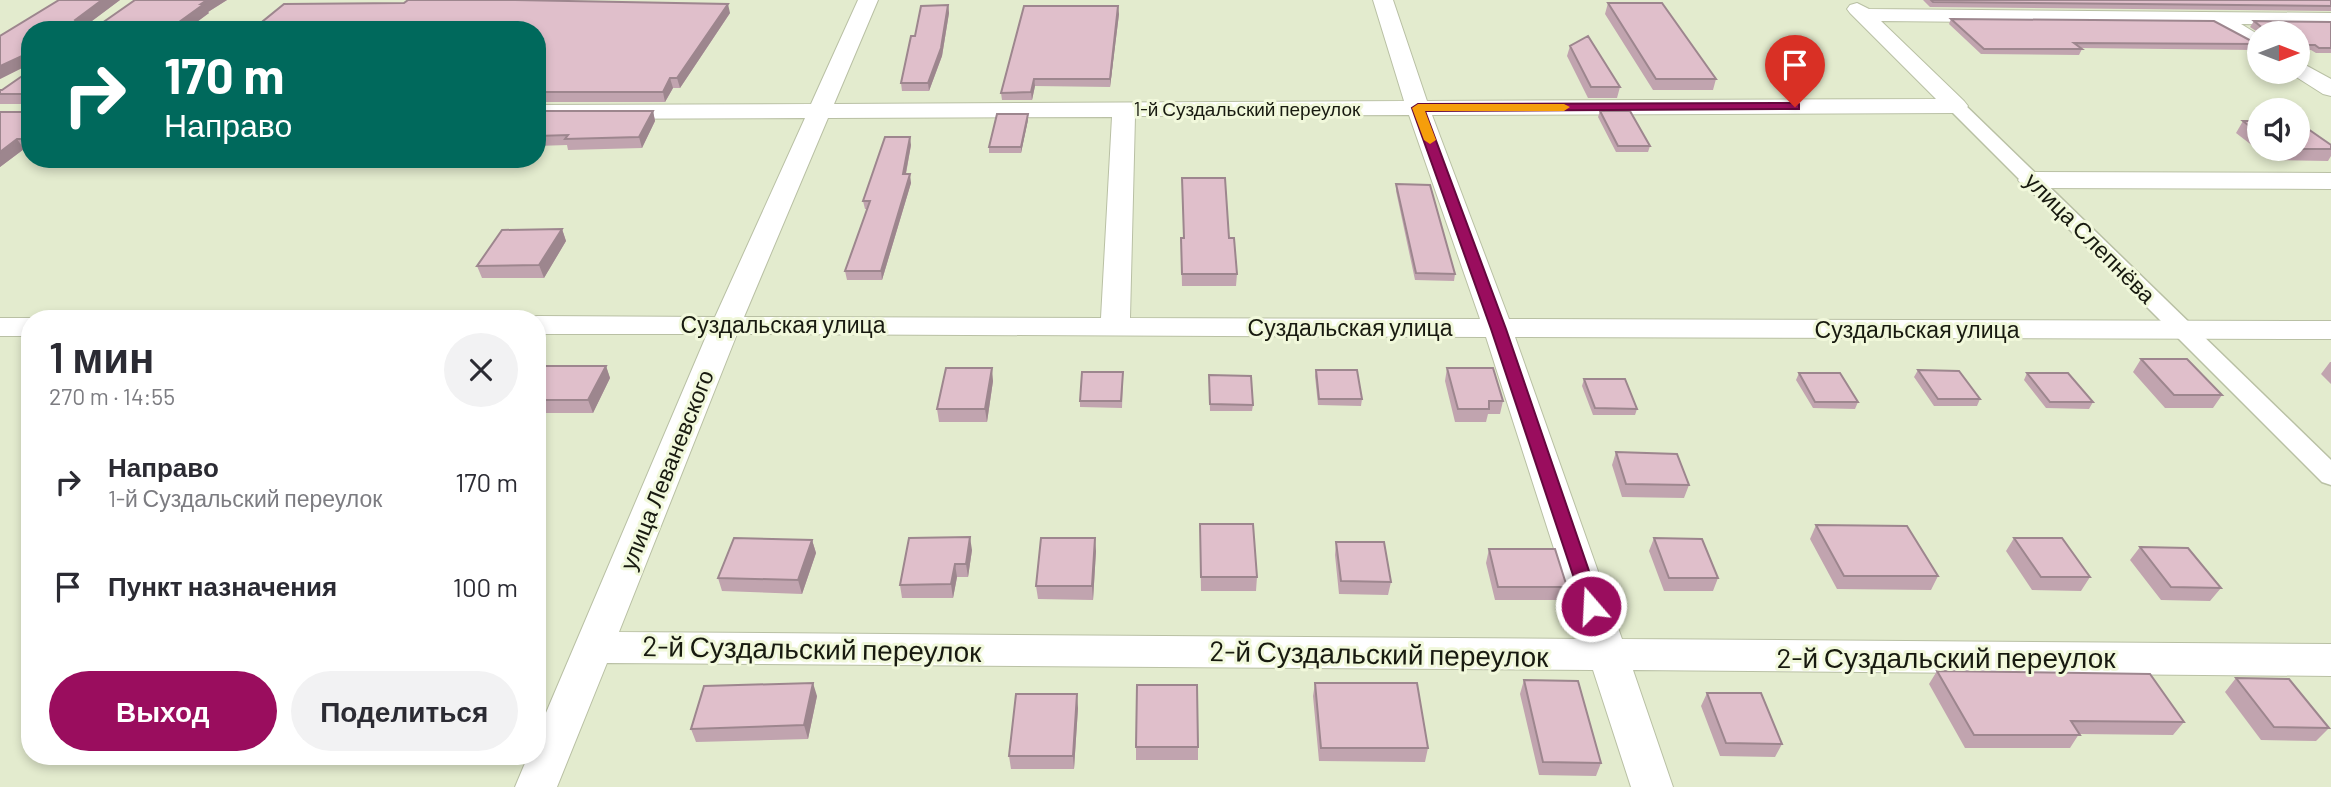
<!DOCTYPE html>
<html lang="ru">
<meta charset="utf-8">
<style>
body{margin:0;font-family:Barlow,sans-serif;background:#f2f2f3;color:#2b2b33;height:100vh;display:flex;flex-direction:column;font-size:26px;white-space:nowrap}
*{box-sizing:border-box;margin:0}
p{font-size:23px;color:#7c7c81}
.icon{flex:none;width:38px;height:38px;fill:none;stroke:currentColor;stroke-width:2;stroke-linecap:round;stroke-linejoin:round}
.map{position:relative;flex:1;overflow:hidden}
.drawer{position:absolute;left:21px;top:310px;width:525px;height:455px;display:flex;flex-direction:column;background:#fff;border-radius:28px;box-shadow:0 4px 10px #0003}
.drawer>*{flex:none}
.banner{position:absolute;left:21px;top:21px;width:525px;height:147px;border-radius:28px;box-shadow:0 4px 10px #0003;background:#00695c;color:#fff;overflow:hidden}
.needle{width:46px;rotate:90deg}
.tools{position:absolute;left:2247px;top:21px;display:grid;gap:14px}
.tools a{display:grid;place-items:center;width:63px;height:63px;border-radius:50%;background:#fff;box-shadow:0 4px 10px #0003;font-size:35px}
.pin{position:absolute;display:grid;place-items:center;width:60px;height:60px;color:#fff;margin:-72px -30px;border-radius:50% 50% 50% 0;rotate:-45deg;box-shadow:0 0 7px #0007}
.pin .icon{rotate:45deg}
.me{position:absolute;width:77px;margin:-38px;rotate:341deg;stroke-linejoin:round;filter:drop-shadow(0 0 5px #0008)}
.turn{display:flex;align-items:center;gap:24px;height:147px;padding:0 28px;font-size:32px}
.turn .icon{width:91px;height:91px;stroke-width:2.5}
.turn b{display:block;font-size:49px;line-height:60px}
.round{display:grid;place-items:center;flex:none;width:74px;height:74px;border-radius:37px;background:#f2f2f3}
.overview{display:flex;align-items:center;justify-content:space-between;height:119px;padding:0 28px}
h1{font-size:42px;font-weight:600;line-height:52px}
.cta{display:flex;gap:14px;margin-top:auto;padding:14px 28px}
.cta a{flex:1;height:80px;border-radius:42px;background:#9a0d5e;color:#fff;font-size:28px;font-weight:600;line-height:80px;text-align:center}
.cta a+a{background:#f2f2f3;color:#2b2b33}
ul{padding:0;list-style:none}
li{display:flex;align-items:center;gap:21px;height:105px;padding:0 28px}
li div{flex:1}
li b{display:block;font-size:26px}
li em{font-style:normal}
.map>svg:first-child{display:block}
</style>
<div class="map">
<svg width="2331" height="787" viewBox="0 0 2331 787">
<rect width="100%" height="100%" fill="#e3ebce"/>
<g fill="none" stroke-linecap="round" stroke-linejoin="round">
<defs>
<path id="pedestrian" d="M1956,101L1962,102L2331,460V485L2322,482L1950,110L1947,106Z"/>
<path id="minor" d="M858,0H878L834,104L1404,101L1373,0H1393L1427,101L1936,99L1850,13L1847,9L1850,5L1857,3L1869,9L2331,13V25L2241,24L2259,35V50L2212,24L1881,21L1964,101L1968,106L1964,111L1956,113L1432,115L1509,319L2331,321V339L1515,337L1622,639L2331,644V676L1633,670L1673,787H1631L1593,670L607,663L557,787H515L528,756H537V734L707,334H537V318H527L537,316L715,317L805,118L537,119V105L811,104ZM1409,115L1480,319L1130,318L1135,116ZM1112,117L1101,318L744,317L828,118ZM737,334L1486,337L1583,639L619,632Z
M2298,61L2331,79V96L2323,94L2290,73L2298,72Z
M2031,172L2331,173V189L2031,188L2022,185L2018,180L2022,175Z
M0,318H32L30,336H0Z"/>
</defs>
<!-- pedestrian casing -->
<use href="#pedestrian" stroke="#b9c0a4" stroke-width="3"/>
<!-- minor casing -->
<use href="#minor" stroke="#b9c0a4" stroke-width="2"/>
<!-- pedestrian -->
<use href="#pedestrian" fill="#fff" fill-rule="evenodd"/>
<!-- minor -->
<use href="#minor" fill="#fff" fill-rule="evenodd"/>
</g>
<!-- wall -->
<path fill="#c1a4af" d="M59,0H120L89,23H102L135,0H227L208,12L209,13L186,30H30V149H24L0,167V112H25V104H0V90H2L25,74L26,66L0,79V36Z
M527,0L526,1L730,13L680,88H673L665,102H537V30L404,3Z
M1923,0H2331V11L1930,7Z
M1608,3L1716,79L1713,90H1653L1605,14Z
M948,5L949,13L942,56L929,91H902L901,83L915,36Z
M1119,14L1110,87L1035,86L1032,100H1002L1001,93Z
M1951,19L2257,44L2253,50L2080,48L2082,49L2079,55L1981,54L1949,24Z
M2254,21L2331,22V53H2316L2311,50H2298V33H2259L2250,27Z
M1570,46L1620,87L1617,98H1588L1567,56Z
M537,111H653L655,121L642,148L568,150L567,145L537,146Z
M1600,111L1650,146L1648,152H1616L1598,117Z
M1028,120L1021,153H989V147Z
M2243,121H2259V149H2298L2331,145V156L2328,161L2271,160L2236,133Z
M911,145L906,174L911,183L882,280H847L845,271L867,209H865L863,201Z
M1396,184L1455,274L1454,281L1415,280L1396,191Z
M562,229L566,241L544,278H482L477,266Z
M1181,238H1229L1237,274L1236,286H1182Z
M2141,359L2222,395L2213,408H2165L2133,372Z
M2330,362H2331V384L2321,374Z
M537,366H606L610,378L593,413H537Z
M1447,368L1503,401L1500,414H1488L1486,422H1455L1445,381Z
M1316,370L1362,399L1361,406L1318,405L1315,376Z
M1918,370L1980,399L1977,406H1934L1914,377Z
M1799,373L1858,402L1855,409L1813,408L1796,380Z
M2027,373L2093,402L2089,409L2046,408L2024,380Z
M1209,375L1253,405L1252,411H1210Z
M1123,379L1122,408L1080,407V401Z
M1584,379L1637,409L1635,415H1593L1582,386Z
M993,381L987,422H939L937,409Z
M1616,452L1689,485L1684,498L1622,497L1612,465Z
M1200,524L1257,577L1256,591H1201Z
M1816,525L1938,576L1931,590L1837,589L1810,539Z
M1654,538L1718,578L1713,591H1664L1649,551Z
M2014,538L2090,577L2081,591L2032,590L2006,551Z
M812,540L816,553L802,594L722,591L718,578Z
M1336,542L1391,582L1388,595L1339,594L1335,555Z
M2140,547L2221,588L2210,601L2161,600L2130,560Z
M1489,549L1567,587L1563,600H1495L1486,563Z
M972,550L968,577H957L953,598H902L900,585Z
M1096,551L1093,600L1038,599L1036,586Z
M1937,671L2184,722L2173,735L2079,734L2070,748H1965L1929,684Z
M2236,678L2329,728L2316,741L2261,740L2225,692Z
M1524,680L1601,763L1596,776L1539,775L1520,694Z
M1315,683L1428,748L1425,762L1319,761L1313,696Z
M1707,693L1782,744L1775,757L1720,756L1701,706Z
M817,696L808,739L696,742L691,729Z
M1078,708L1074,769H1011L1009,756Z
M1136,747H1198V760H1136Z"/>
<!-- shaded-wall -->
<path fill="#9d868e" d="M102,0H120L80,30L75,20Z
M207,0H227L208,12L209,13L186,30H168Z
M728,4L730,13L680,88L677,78Z
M948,5L949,13L942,56L929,91L928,83Z
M1118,6L1119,14L1110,87V79Z
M26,54L30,64L0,79V66Z
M670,78L673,88L665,102L663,92Z
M1034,79L1035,86L1032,100L1031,92Z
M653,111L655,121L642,148L639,137Z
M1028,114V120L1021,153V147Z
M910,137L911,145L904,183L903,174Z
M17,139L24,149L0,167V152Z
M910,174L911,183L882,280L881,271Z
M562,229L566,241L544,278L539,265Z
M606,366L610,378L593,413L588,400Z
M992,368L993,381L987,422L985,409Z
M970,537L972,550L968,577L966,564Z
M1095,538L1096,551L1093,600L1092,586Z
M812,540L816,553L802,594L798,580Z
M955,564L957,577L953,598L951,584Z
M813,683L817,696L808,739L804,725Z
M1077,694L1078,708L1074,769L1073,756Z"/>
<!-- building -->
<path fill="#e0bfcb" stroke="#9d868e" stroke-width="2" d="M59,0H102L75,20L78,23H102L135,0H207L201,4H204L168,30H30V139H17L0,152V112H25L26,94H0V90H2L25,74L26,54L0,66V36Z
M408,0H515L728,4L677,78H670L663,92H537V30H252L284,4L404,3Z
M1931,0H2331V6L1933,2Z
M1608,3H1662L1716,79H1656Z
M948,5L941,48L928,83H901L911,36H915L921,6Z
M1024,6H1118L1110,79H1034L1031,92L1001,93Z
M1951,19L2214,21L2257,44L2074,43L2082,49H1984Z
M2254,21L2331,22V48H2319L2315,45H2298V33H2265V30Z
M1588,36L1620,87H1591L1570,46Z
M537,111H653L639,137L565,139L568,135L537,136Z
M1600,111H1630L1650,146H1618Z
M997,114H1028L1021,147H989Z
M2243,121H2259V134Z
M2298,122L2331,145V149H2298Z
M885,137H910L903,174H910L881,271H845L870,201H863Z
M1182,178H1225L1229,238H1234L1237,274H1182L1181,238H1184Z
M1396,184L1430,185L1455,274L1416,273Z
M562,229L539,265L477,266L502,230Z
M2141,359H2187L2222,395H2174Z
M537,366H606L588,400H537Z
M946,368H992L985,409H937Z
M1447,368H1493L1503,401H1489V409H1458Z
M1316,370H1357L1362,399H1319Z
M1918,370L1959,371L1980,399H1938Z
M1082,372H1123L1121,401H1080Z
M1799,373H1840L1858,402H1815Z
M2027,373H2068L2093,402H2050Z
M1209,375L1251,376L1253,405L1210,404Z
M1584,379H1625L1637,409L1595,408Z
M1616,452L1677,454L1689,485L1626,484Z
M1200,524H1253L1257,577H1201Z
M1816,525L1907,526L1938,576H1844Z
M970,537L966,564H955L951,584L900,585L909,538Z
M734,538L812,540L798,580L718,578Z
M1041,538H1095L1092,586H1036Z
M1654,538L1702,539L1718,578H1669Z
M2014,538H2062L2090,577H2041Z
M1336,542H1384L1391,582L1341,581Z
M2140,547L2188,548L2221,588L2171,587Z
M1489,549H1555L1567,587H1498Z
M1937,671L2150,674L2184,722L2071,721L2080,735H1974Z
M2236,678L2289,679L2329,728L2274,727Z
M1524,680L1578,681L1601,763L1543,762Z
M813,683L804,725L691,729L704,686Z
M1315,683H1417L1428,748H1321Z
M1137,685H1197L1198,747H1136Z
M1707,693H1761L1782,744L1726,743Z
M1016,694H1077L1073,756H1009Z"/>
<!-- route -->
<path fill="#9a0d5e" stroke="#64083d" stroke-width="2" d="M1795,103L1799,104V109L1425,111L1506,329L1601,606L1598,611L1591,614L1585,611L1491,329L1412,108L1418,104Z"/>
<!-- slow -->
<path fill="#f59e0b" d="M1418,104H1564L1570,107L1564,111H1425L1436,140L1430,144L1424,140L1412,108Z"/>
<g text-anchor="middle" stroke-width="6" stroke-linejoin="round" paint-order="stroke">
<!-- far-street labels -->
<g font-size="19" fill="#181a10" stroke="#f1f8db">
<text x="1247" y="116">1-й Суздальский переулок</text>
</g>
<!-- street labels -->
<g font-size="23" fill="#181a10" stroke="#f1f8db">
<text transform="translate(2090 238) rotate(45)" y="8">улица Слепнёва</text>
<text x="783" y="333">Суздальская улица</text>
<text x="1350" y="336">Суздальская улица</text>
<text x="1917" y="338">Суздальская улица</text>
<text transform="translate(667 470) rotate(-68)" y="8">улица Леваневского</text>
</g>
<!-- near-street labels -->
<g font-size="28" fill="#181a10" stroke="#f1f8db">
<text transform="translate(812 649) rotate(1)" y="10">2-й Суздальский переулок</text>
<text transform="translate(1379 654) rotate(1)" y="10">2-й Суздальский переулок</text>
<text x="1946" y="668">2-й Суздальский переулок</text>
</g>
</g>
</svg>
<div class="tools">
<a><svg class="needle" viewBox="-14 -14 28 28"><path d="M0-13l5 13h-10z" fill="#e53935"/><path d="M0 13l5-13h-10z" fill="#7c7c81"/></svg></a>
<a><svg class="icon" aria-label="sound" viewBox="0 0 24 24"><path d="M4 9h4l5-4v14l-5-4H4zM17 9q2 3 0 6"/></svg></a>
</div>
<div class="pin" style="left:1795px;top:107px;background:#d93025"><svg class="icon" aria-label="arrive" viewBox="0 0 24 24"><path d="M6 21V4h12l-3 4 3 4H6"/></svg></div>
<svg class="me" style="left:1591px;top:606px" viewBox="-20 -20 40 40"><circle r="17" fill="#9a0d5e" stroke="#fff" stroke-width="3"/><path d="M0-11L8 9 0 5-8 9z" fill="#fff"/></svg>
<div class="banner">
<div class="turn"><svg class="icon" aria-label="right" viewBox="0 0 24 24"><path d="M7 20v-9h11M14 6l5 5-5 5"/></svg><div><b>170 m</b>Направо</div></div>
</div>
<section class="drawer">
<div class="overview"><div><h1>1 мин</h1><p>270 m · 14:55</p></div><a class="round"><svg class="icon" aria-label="close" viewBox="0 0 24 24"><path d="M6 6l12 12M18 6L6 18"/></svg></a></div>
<ul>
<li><svg class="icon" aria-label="right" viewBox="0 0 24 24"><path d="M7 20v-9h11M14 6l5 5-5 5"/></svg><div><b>Направо</b><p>1-й Суздальский переулок</p></div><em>170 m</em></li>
<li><svg class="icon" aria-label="arrive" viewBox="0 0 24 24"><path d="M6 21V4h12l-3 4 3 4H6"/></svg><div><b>Пункт назначения</b></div><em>100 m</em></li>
</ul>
<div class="cta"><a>Выход</a><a>Поделиться</a></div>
</section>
</div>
